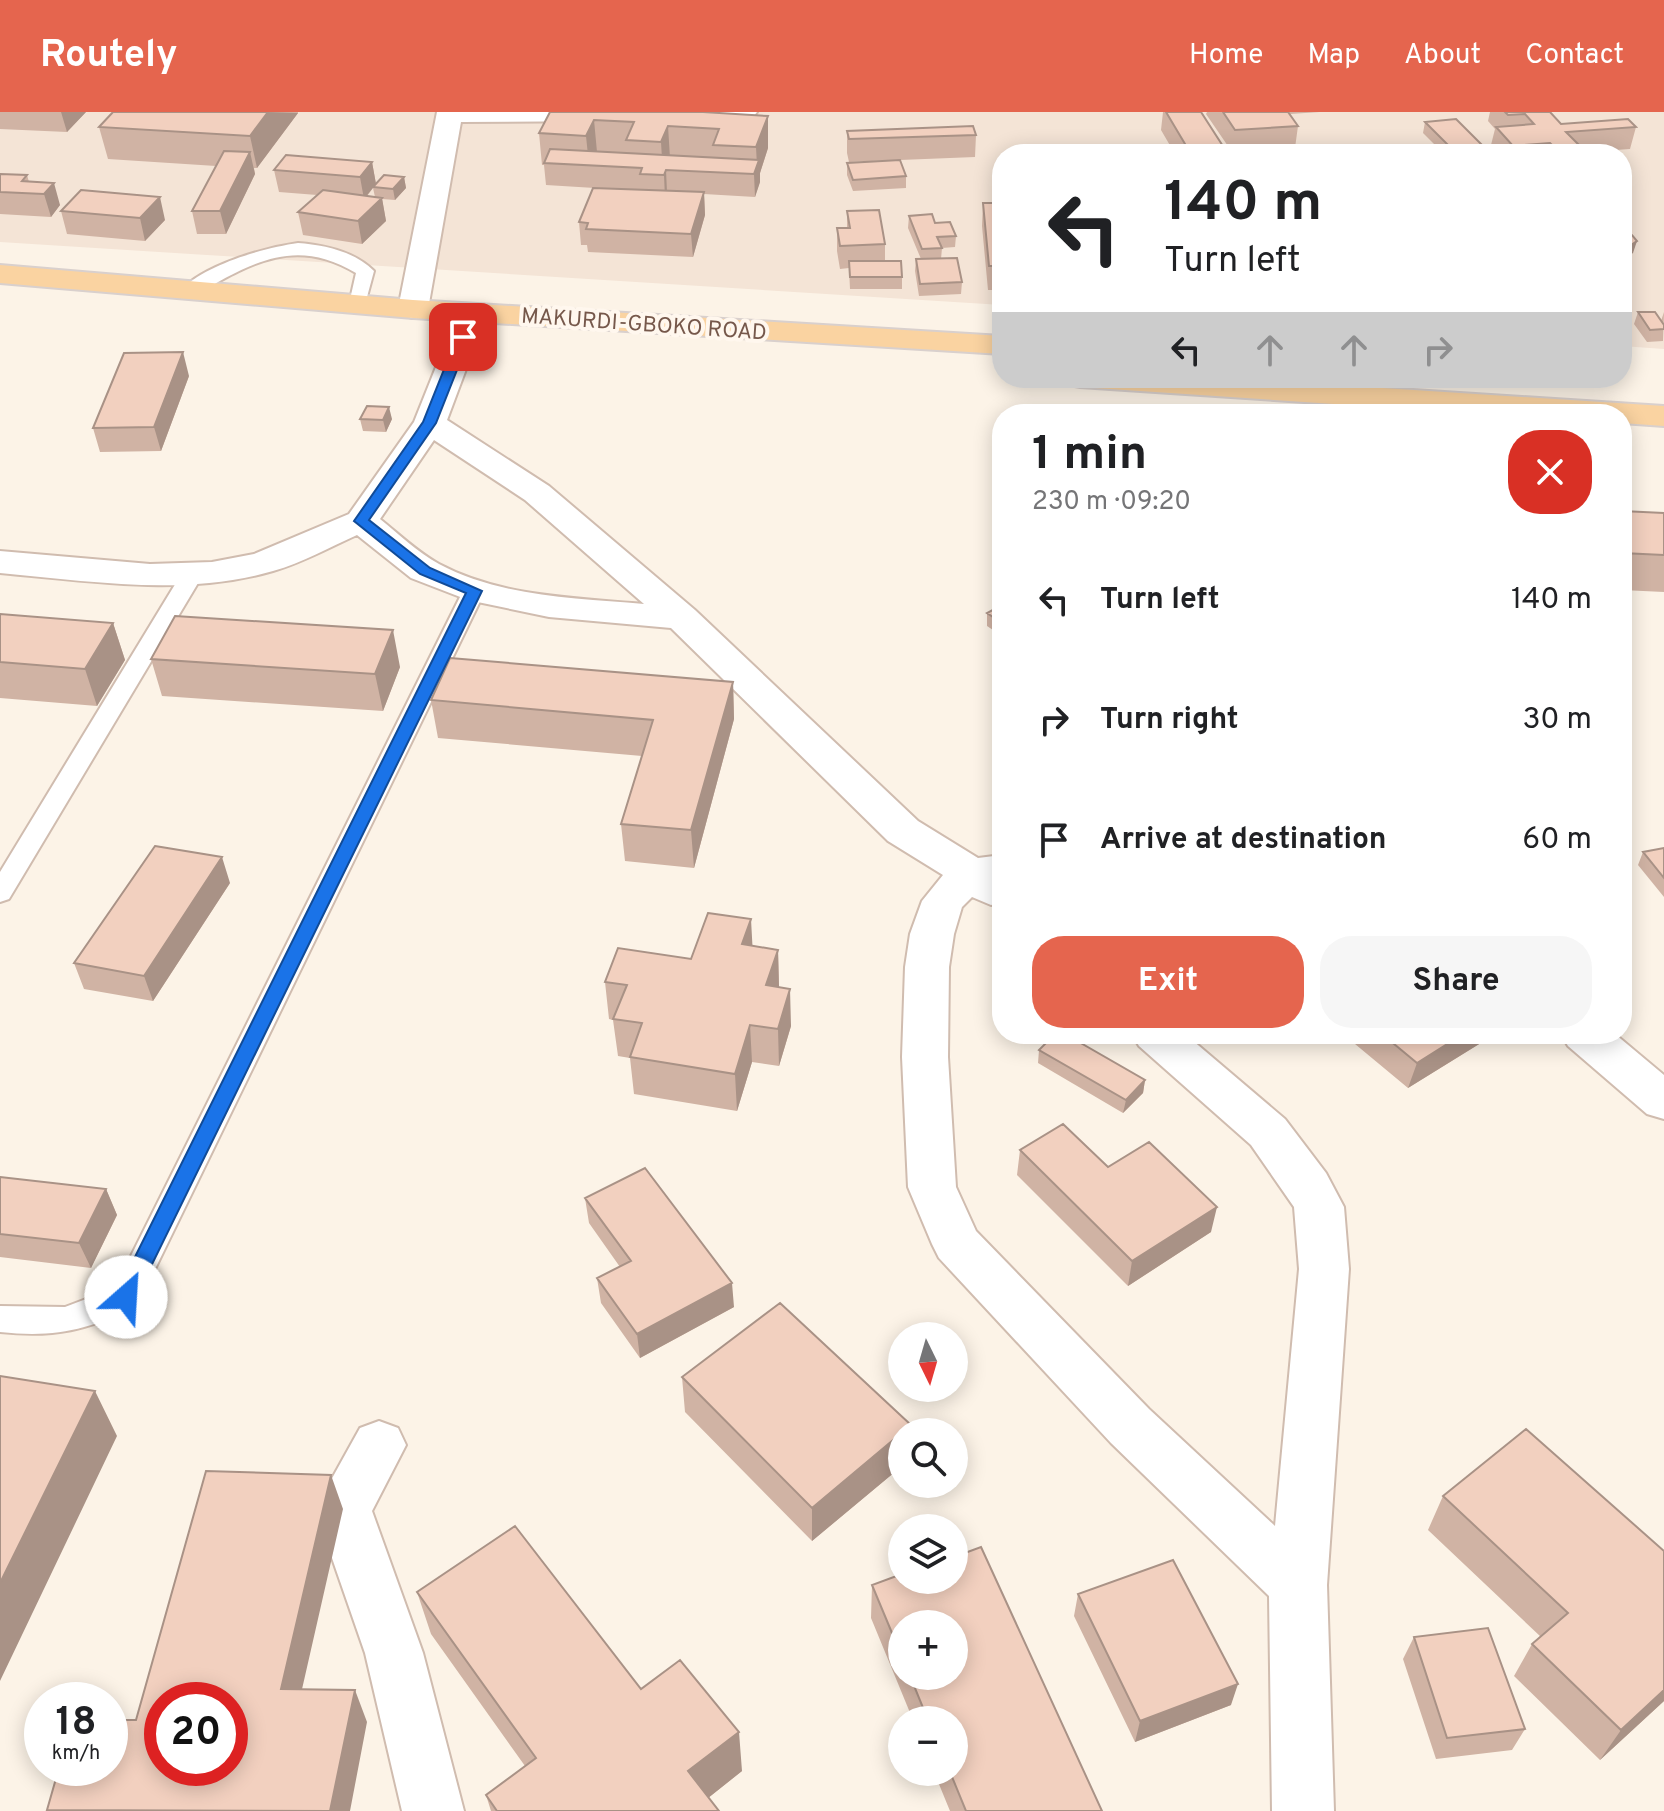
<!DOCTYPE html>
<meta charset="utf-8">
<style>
body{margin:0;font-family:Overpass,sans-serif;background:#f6f6f6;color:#202124;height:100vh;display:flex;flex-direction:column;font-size:30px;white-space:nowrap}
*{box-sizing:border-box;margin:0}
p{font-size:26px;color:#757577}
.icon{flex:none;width:44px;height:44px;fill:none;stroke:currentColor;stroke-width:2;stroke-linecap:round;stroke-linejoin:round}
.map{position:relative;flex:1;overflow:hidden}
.panel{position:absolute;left:992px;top:292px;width:640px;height:640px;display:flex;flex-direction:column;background:#fff;border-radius:32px;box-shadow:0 4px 20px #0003}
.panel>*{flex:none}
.hud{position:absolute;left:992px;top:32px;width:640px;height:244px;border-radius:32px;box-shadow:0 4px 20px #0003;background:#fff;color:#202124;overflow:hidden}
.needle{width:52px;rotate:175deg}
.tools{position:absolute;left:888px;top:1210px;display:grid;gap:16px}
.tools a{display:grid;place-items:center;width:80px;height:80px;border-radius:50%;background:#fff;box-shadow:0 4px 20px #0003;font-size:40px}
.speed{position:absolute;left:24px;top:1570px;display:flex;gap:16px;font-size:40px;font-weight:700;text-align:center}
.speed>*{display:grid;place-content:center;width:104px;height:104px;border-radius:50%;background:#fff;box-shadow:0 4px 20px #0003;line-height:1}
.speed small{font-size:20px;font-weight:400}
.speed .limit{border:12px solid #d22;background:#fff;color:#111}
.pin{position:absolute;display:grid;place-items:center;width:68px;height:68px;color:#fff;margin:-34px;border-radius:16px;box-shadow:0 4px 12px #0006}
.me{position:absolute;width:88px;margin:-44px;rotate:26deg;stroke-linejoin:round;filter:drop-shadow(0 0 6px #0008)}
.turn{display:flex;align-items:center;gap:28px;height:168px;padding:0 40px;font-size:36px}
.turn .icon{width:104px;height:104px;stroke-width:2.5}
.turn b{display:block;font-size:56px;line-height:68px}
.lanes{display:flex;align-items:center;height:76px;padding:0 40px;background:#0003;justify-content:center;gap:40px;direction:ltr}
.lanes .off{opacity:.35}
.round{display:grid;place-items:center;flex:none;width:84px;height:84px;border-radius:32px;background:#f6f6f6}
.summary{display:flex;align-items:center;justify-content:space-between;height:136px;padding:0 40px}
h1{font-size:48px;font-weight:700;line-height:60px}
.button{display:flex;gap:16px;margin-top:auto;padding:16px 40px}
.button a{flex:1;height:92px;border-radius:32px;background:#e5654e;color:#fff;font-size:32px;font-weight:700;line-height:92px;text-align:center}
.button a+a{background:#f6f6f6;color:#202124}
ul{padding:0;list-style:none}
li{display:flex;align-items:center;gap:24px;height:120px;padding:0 40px}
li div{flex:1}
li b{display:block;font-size:30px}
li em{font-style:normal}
header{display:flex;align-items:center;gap:48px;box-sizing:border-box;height:112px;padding:0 40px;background:#e5654e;color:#fff}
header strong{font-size:38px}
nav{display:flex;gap:44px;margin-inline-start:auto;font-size:28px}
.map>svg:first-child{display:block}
</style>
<header>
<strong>Routely</strong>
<nav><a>Home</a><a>Map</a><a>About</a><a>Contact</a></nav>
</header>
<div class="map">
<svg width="1664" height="1699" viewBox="0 0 1664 1699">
<rect width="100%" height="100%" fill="#fcf3e7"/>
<!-- residential -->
<path fill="#f4e4d6" d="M0,0H1664V237L1622,234V42H1002V193L0,130Z"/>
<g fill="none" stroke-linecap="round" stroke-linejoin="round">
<defs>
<path id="service" d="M298,131C324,133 354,139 374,159L364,196L358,197L349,192L356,161C295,124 251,151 195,183L189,184L180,179C204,153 263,136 298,131Z
M193,455L204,461L9,787L0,790V760L182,461Z
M474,473L485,479L137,1194C88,1218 55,1226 0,1220V1194L65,1195L115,1176L463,479Z"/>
<path id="minor" d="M757,0L753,5L744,8L461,10L428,197L424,203L413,206L402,203L398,197L437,0Z
M463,216L474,218L478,225L447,308L549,374L695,498L918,709L978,746L1002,743V790L991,793L972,785L962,795L954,822L949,855L948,945L956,1075L976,1119L1149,1297L1275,1414L1299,1157L1294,1095L1251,1033L1139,934L1132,922H1185L1285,1007L1326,1061L1344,1095L1349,1157L1327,1473L1334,1699H1272L1269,1484L1111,1331L939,1146L932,1132L908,1075L902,945L905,855L910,822L922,789L943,763L888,729L671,516L549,505L468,488L411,466L357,423C330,435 302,451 273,459C184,485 90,469 0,461V439L150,452L212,450L254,442L349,402L414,310L448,225L452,218ZM434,328L525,388L644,492C575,486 501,485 439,452C417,440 399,422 380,407Z
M1561,922H1615L1664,963V1007L1647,1002L1568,934Z
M379,1309L398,1316L406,1333L372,1399L423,1541L464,1699H402L365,1541L315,1397L360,1316Z"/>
<path id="primary" d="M0,153L413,188L1002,224V242L413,206L0,171Z
M1064,266H1226L1664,294V314L1622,311V302H1485L1080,275L1069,273Z"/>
</defs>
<!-- service casing -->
<use href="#service" stroke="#d0bcaf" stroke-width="4"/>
<!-- minor casing -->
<use href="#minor" stroke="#d0bcaf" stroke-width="4"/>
<!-- primary casing -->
<use href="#primary" stroke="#d9d0cd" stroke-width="4"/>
<!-- service -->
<use href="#service" fill="#fff" fill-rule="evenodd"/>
<!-- minor -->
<use href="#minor" fill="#fff" fill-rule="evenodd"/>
<!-- primary -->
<use href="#primary" fill="#fad3a1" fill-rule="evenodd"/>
</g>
<!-- wall -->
<path fill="#d0b3a4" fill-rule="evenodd" d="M0,0H86L67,20L0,17Z
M113,0H298V1L257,56H254L255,62L226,122H197L192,99L216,54L108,47L99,15Z
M550,0L768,4V36L760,61V70L755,85L704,82L705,103L693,145L588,140L587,133H581L579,110L611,77L546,73L544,53H542L539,21Z
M1163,0H1201L1228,42H1175L1161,18Z
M1207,0H1320L1290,2L1298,14L1295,36L1232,40L1206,2Z
M1490,0H1550L1561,12L1636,15L1630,37L1586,40L1585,42H1495L1490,37L1495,17L1488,9Z
M1425,10L1480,42H1444L1423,21Z
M847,19L976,23L975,45L900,48L906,64V76L853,79L847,63V51L895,48L849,50L847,41Z
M372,50L376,72L404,65L406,76L395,88L382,87L386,109L362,132L303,123L298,100L317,83L279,80L274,58ZM373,76L375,85L367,84Z
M0,62L27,63L29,70L60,93L51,105L0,102Z
M983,91H1002V178H988L982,114Z
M61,99L165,108L145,129L67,122Z
M847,99L885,132V149L902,165V177H850L849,156L840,157L837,139V116H847Z
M909,104L935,111L956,124L955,135L942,136L941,147L962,170L961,182L919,184L915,159L916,147H921L908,116Z
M1638,200L1661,209L1664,200L1663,229L1647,230L1634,212Z
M189,264L161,339L100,340L93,316Z
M360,307H392L386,320L363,319Z
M1622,399L1664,401V480L1622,478Z
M1002,493V524L987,514V501Z
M0,502L113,511L125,548L97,594L0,586Z
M151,547L400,555L383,599L162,584Z
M733,570L734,607L694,756L625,749L621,712L642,644L438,626L431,588Z
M1664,736V785L1638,753L1643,740Z
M230,771L153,889L84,877L74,851Z
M752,834L778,838L779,875L791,914L779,954L752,950L737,999L634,982L630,946L618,944L613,908L609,907L605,870L691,847Z
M1343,922H1487L1484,929L1408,976Z
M1039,938L1145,968L1143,981L1123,1001L1038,951Z
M1020,1038L1108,1055L1211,1120L1128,1174L1017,1063Z
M0,1065L106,1077L117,1103L91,1156L0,1145Z
M585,1086L734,1195L640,1246L601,1191L597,1166L620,1155L589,1111Z
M682,1265L911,1313V1320H902V1354L812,1429L685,1300Z
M1443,1384L1664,1439V1589L1600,1648L1514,1564L1532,1532L1541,1525L1428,1418Z
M872,1473L1102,1699H950L934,1660H954V1608H913L871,1506ZM902,1512L954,1564H902Z
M417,1480L641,1577L742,1659L708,1686L719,1699H491L486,1683L525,1654L431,1522Z
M1078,1482L1231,1593L1135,1630L1074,1504Z
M1414,1525L1525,1617L1512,1638L1436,1647L1403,1547Z"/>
<!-- shaded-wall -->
<path fill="#a99286" d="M61,0H86L67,20Z
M268,0L298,1L257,56L250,24Z
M768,4V36L760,61V70L755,85L754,62L757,54L756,35Z
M594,8L597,40L589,53L586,24Z
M668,14L670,46L663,63L661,30Z
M1482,33L1480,42H1450L1451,36Z
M250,40L255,62L226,122L220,99Z
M372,50L376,72L364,87L360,65Z
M666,58L667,80L665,86L664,63Z
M404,65L406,76L395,88L393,77Z
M54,71L60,93L51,105L44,82Z
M704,80L705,103L693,145L691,122Z
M160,85L165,108L145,129L140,106Z
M382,86L386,109L362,132L358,109Z
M1637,129L1633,141L1622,149L1625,137Z
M183,240L189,264L161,339L154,315Z
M389,295L392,307L386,320L383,308Z
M113,511L125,548L97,594L85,557Z
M393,518L400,555L383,599L375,562Z
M733,570L734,607L694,756L691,718Z
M222,745L230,771L153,889L144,864Z
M751,807L753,844L742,832Z
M778,838L779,875L766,873Z
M790,877L791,914L779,954L778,917Z
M750,913L752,950L737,999L735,962Z
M1463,922H1487L1484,929L1408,976L1417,951Z
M1145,968L1143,981L1123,1001L1126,988Z
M106,1077L117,1103L91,1156L79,1131Z
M1217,1095L1211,1120L1128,1174L1132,1149Z
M732,1171L734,1195L640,1246L637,1222Z
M95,1279L117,1324L0,1569V1471Z
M911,1313V1320H902Z
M902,1320V1354L812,1429V1396Z
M331,1363L343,1397L295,1608L281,1577Z
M1238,1572L1231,1593L1135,1630L1140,1609Z
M355,1578L367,1610L350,1699H330Z
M1664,1578V1589L1600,1648L1621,1618Z
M739,1620L742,1659L693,1698L688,1659Z"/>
<!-- building -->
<path fill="#f2d0bf" stroke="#a99286" stroke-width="2" fill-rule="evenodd" d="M113,0H268L250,24L99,15Z
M550,0H703L768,4L756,35L713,33L719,17L668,14L661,30L626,28L634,10L594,8L586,24L539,21Z
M1166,0H1201L1228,42H1191Z
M1223,0H1288L1298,14L1235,18Z
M1505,0H1550L1561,12L1628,7L1636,15L1566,20L1586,40L1561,42L1550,31L1513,34L1496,15L1534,12L1525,2L1508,3Z
M1456,7L1482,33L1451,36L1425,10Z
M973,14L976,23L849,27L847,19Z
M550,37L759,48L754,62L666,58L664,63L640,62L642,56L544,51Z
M224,39L250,40L220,99H192Z
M286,43L372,50L360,65L274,58Z
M900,48L906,64L853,68L847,51Z
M0,62L27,63L22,69L54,71L44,82L0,80Z
M384,63L404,65L393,77L373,75Z
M593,76L704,80L691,122L586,117L588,111L579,110Z
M81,78L160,85L140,106L61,99Z
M323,78L382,86L358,109L298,100Z
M983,91H1002V154H989Z
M879,98L885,132L840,134L837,116H850L847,99Z
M932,102L935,111L950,110L956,124L937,125L942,136L922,137L909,104Z
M1622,120L1632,123L1637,129L1625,137H1622Z
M957,146L962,170L920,172L916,147Z
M849,149H901L902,165H850Z
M1638,200H1655L1664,213V217L1650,218Z
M183,240L154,315L93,316L124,241Z
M367,294L389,295L383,308L360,307Z
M1622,399L1664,401V443L1622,441Z
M1002,493V511L987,501Z
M0,502L113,511L85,557L0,550Z
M175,504L393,518L375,562L151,547Z
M450,546L733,570L691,718L621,712L653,608L431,588Z
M155,734L222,745L144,864L74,851Z
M1664,736V766L1643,740Z
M708,801L751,807L742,832L778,838L766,873L790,877L778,917L750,913L735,962L630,945L642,911L613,907L627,873L605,870L618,836L691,847Z
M1055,922H1065L1145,968L1126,988L1039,938Z
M1382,922H1463L1417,951Z
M1063,1012L1108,1055L1149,1030L1217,1095L1132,1149L1020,1038Z
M645,1056L732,1171L637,1222L597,1166L631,1149L585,1086Z
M0,1065L106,1077L79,1131L0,1122Z
M780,1191L911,1313L812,1396L682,1265Z
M0,1264L95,1279L0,1471Z
M1526,1317L1664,1439V1578L1621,1618L1532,1532L1568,1501L1443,1384Z
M206,1359L331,1363L281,1577L355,1578L330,1699L47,1698L59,1656H110V1608H136ZM162,1588H230V1656H162Z
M515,1414L641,1577L680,1548L739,1620L688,1659L719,1699H497L486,1683L536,1646L417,1480Z
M981,1435L1102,1699H966L950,1660H954V1608H928L910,1564H954V1512H902V1545L872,1473L902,1462V1468H954V1445Z
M1173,1448L1238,1572L1140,1609L1078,1482Z
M1488,1516L1525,1617L1447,1626L1414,1525Z"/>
<!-- route -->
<path fill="#1a73e8" stroke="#114b97" stroke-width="2" d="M463,221L470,225L436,311L369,408L430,456L482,479L133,1191L126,1194L118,1191L115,1185L466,481L420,462L354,409L423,310L457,225Z"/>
<g text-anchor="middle" stroke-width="8" stroke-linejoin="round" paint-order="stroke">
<!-- far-street labels -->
<g font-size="22" fill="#76584b" stroke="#fff7ee">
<text transform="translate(644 211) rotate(4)" y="8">MAKURDI-GBOKO ROAD</text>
</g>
</g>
</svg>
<div class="tools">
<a><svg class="needle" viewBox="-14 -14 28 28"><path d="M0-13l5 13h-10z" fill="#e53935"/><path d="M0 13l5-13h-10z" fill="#757577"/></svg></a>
<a><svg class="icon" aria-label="search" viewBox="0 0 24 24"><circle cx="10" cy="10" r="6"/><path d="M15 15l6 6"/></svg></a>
<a><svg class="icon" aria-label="layers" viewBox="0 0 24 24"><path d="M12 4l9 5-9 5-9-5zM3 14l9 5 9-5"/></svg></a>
<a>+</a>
<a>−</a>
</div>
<div class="speed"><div>18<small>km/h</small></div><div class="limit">20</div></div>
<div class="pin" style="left:463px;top:225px;background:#d93025"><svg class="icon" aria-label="arrive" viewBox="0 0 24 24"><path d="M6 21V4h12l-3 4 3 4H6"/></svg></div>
<svg class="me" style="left:126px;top:1185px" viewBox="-20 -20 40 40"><circle r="19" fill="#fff"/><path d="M0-13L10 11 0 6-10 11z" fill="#1a73e8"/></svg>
<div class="hud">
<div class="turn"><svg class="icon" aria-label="left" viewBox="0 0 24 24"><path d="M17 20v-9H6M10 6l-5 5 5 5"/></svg><div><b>140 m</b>Turn left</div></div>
<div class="lanes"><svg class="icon" aria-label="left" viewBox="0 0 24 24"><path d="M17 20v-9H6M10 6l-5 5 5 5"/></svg><svg class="icon off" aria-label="ahead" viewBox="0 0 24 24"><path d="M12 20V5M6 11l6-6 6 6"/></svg><svg class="icon off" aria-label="ahead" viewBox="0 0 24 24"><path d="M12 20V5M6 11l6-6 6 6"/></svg><svg class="icon off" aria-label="right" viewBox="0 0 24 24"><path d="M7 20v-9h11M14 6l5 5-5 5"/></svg></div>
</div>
<section class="panel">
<div class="summary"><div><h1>1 min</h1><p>230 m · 09:20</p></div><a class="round" style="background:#d93025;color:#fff"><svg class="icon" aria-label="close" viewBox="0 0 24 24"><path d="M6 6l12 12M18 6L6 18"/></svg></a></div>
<ul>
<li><svg class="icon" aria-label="left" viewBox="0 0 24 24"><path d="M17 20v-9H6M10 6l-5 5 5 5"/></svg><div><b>Turn left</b></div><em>140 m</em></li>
<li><svg class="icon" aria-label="right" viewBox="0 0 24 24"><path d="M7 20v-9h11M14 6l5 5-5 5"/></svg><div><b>Turn right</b></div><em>30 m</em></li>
<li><svg class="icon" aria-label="arrive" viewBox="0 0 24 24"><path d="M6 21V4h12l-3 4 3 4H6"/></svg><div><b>Arrive at destination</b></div><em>60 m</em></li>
</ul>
<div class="button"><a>Exit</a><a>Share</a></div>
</section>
</div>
